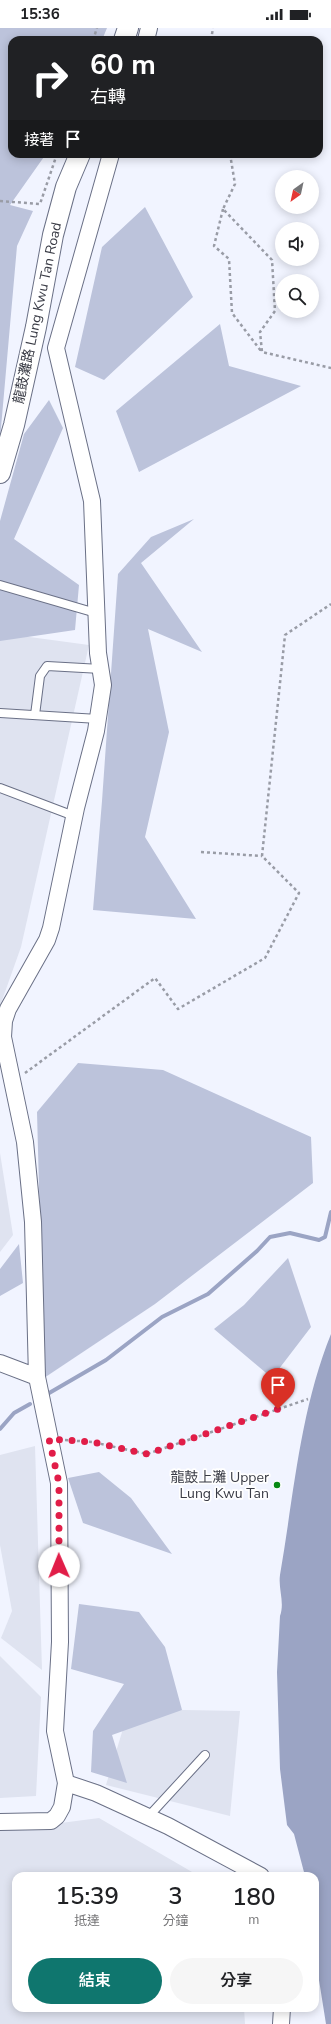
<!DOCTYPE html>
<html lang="zh-TW">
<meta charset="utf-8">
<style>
body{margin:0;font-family:"Nunito Sans","Noto Sans TC",sans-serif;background:#f6f6f6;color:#202124;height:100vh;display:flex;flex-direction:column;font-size:15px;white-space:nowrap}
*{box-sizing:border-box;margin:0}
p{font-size:13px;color:#757577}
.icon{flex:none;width:22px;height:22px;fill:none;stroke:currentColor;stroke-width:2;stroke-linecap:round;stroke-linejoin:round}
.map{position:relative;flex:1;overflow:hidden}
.sheet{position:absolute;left:12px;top:1844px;width:307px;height:140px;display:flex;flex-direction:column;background:#fff;border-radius:12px;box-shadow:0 2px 10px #0003}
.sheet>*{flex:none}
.banner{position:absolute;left:8px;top:8px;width:315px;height:122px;border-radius:12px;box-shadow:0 2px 10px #0003;background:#202124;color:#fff;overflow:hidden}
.needle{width:26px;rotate:213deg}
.controls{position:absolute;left:275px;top:142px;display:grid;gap:8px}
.controls a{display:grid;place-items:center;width:44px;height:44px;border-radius:50%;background:#fff;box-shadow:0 2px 10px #0003;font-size:20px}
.pin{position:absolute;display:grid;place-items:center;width:34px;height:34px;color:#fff;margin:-41px -17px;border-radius:50% 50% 50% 0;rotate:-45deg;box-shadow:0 0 4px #0007}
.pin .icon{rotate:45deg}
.me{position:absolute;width:44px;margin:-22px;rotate:359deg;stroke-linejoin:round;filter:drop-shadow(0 0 3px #0008)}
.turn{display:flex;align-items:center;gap:14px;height:84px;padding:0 16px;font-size:18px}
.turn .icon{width:52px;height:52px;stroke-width:2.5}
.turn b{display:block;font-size:28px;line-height:34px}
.then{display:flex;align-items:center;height:38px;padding:0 16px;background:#0003;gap:8px;font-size:15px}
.eta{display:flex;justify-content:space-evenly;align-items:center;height:68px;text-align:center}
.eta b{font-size:24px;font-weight:600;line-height:28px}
.action{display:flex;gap:8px;margin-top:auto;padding:8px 16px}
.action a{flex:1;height:46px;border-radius:24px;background:#0f766e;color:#fff;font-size:16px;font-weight:600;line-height:46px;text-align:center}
.action a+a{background:#f6f6f6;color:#202124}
.status{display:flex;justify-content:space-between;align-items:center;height:28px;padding:0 20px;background:#fff;direction:ltr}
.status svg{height:11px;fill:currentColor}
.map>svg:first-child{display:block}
</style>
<div class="status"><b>15:36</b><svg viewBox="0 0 49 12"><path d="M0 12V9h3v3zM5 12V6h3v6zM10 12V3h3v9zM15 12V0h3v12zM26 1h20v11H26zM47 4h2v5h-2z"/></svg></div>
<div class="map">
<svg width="331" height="1996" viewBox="0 0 331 1996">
<rect width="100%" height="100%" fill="#f1f4ff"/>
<!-- built -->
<path fill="#dfe3f0" d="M0,605L89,617L21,919L0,978Z
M0,1125L13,1207L0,1224Z
M35,1418L42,1642L1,1610L12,1583L0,1517V1427Z
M0,1628L41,1669L36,1768L0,1770Z
M129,1681L240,1683L230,1788L106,1757Z
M99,1790L199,1848H16V1980H244L245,1996H0V1803Z"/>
<!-- green -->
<path fill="#bcc3db" d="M0,0H107L102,12H12V126H46L10,177L33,183L17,218L0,411Z
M145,179L193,269L104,352L75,339L102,219Z
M220,296L229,338L301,358L139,444L116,383Z
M49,372L63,400L14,511L79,557L75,602L0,613V493L24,406Z
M194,491L141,535L202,624L148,601L169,704L145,809L196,891L93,882L102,773L118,546L151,509Z
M78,1035L163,1042L311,1109L313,1155L155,1276L44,1350L37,1084Z
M19,1216L23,1255L0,1268V1241Z
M288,1230L311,1299L272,1350L214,1301L244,1277Z
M99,1444L131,1470L172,1526L83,1495L68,1450Z
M79,1576L139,1584L165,1619L182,1682L112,1707L127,1755L91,1744L93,1703L124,1656L71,1641Z"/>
<!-- water -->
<path fill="#9ba4c4" d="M331,1306V1996H326L315,1927V1848H305L294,1806L287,1797L280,1741L277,1644L280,1588C285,1574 278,1561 280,1547C294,1466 300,1383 331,1306Z"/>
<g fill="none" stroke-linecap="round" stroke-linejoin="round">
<!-- stream -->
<path stroke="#9ba4c4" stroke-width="4" d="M44,1368L106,1332L162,1289L208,1266L257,1223L270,1209L290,1205L319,1212L325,1209L331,1184
M0,1401L14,1385L30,1376"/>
<defs>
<path id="service" d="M0,557L96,585
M0,685L98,691
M35,687L40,648L47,638L101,641
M0,760L74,788
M148,1789L205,1727"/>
<path id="minor" d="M146,12L149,0
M0,1335L37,1349
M66,1755L96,1765L168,1798L261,1848
M0,1794L51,1793L57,1788L62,1779L66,1755L55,1703L60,1614L59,1455L37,1349L33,1194L25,1114L3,1009L4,993L8,981L47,912L51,900L76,780L96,703L103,657L98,625L92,473L56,320L111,126
M281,1996L282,1980"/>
<path id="tertiary" d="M124,12L128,0
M0,445L14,397L36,299L53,207L66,159L80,126"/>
</defs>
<!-- service casing -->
<use href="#service" stroke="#6a7086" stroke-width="10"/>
<!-- minor casing -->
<use href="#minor" stroke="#6a7086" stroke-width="18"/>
<!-- tertiary casing -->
<use href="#tertiary" stroke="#6a7086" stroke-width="22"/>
<!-- path -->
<path stroke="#999ca6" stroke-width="2.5" stroke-dasharray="3 3" stroke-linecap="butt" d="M93,12L97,0
M211,12L213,0
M230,126L235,156L223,181L272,232L275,283L260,304L262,324L331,340
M0,173L40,176L57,126
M223,181L214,218L229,231L232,285L261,323
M201,824L262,828
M25,1045L155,950L178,981L265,930L299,865L262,828L285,607L331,576
M65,1412L92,1414L147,1426L308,1371"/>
<!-- service -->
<use href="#service" stroke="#fff" stroke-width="8"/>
<!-- minor -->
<use href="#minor" stroke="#fff" stroke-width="16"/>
<!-- tertiary -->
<use href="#tertiary" stroke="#fff" stroke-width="20"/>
</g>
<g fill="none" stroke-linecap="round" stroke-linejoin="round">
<!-- route -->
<path stroke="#e11d48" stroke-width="7" stroke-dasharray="0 12.6" d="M59,1538V1455L49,1411L92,1414L147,1426L278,1381"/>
</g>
<!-- markers -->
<circle fill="#088a13" stroke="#fff" stroke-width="1.5" cx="277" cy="1457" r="4"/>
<g text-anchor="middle" stroke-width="3.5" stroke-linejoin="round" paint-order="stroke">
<!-- street labels -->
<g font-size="14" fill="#393b45" stroke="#fff">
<text transform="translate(37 285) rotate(-78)" y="5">龍鼓灘路 Lung Kwu Tan Road</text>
</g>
<!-- poi labels -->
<g font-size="14" fill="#393b45" stroke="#fff" text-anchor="end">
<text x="269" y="1454">龍鼓上灘 Upper<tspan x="269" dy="16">Lung Kwu Tan</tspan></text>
</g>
</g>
</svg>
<div class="controls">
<a><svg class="needle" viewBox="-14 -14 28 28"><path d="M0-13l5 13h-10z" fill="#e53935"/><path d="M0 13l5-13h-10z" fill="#757577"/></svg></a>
<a><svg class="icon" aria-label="sound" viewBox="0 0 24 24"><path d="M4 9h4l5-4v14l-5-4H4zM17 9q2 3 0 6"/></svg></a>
<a><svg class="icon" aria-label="search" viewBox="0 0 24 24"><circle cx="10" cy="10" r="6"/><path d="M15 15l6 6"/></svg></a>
</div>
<div class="pin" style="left:278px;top:1381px;background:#d93025"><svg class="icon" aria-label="arrive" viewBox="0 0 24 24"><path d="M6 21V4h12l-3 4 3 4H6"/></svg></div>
<svg class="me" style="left:59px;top:1538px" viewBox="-20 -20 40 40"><circle r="19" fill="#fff"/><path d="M0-13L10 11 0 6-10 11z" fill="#e11d48"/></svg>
<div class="banner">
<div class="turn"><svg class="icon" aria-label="right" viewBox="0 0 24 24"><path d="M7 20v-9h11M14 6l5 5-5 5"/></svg><div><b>60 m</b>右轉</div></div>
<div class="then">接著<svg class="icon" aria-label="arrive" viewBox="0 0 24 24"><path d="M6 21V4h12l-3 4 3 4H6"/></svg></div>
</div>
<section class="sheet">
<div class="eta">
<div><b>15:39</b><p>抵達</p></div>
<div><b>3</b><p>分鐘</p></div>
<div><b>180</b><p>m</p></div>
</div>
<div class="action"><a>結束</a><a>分享</a></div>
</section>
</div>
